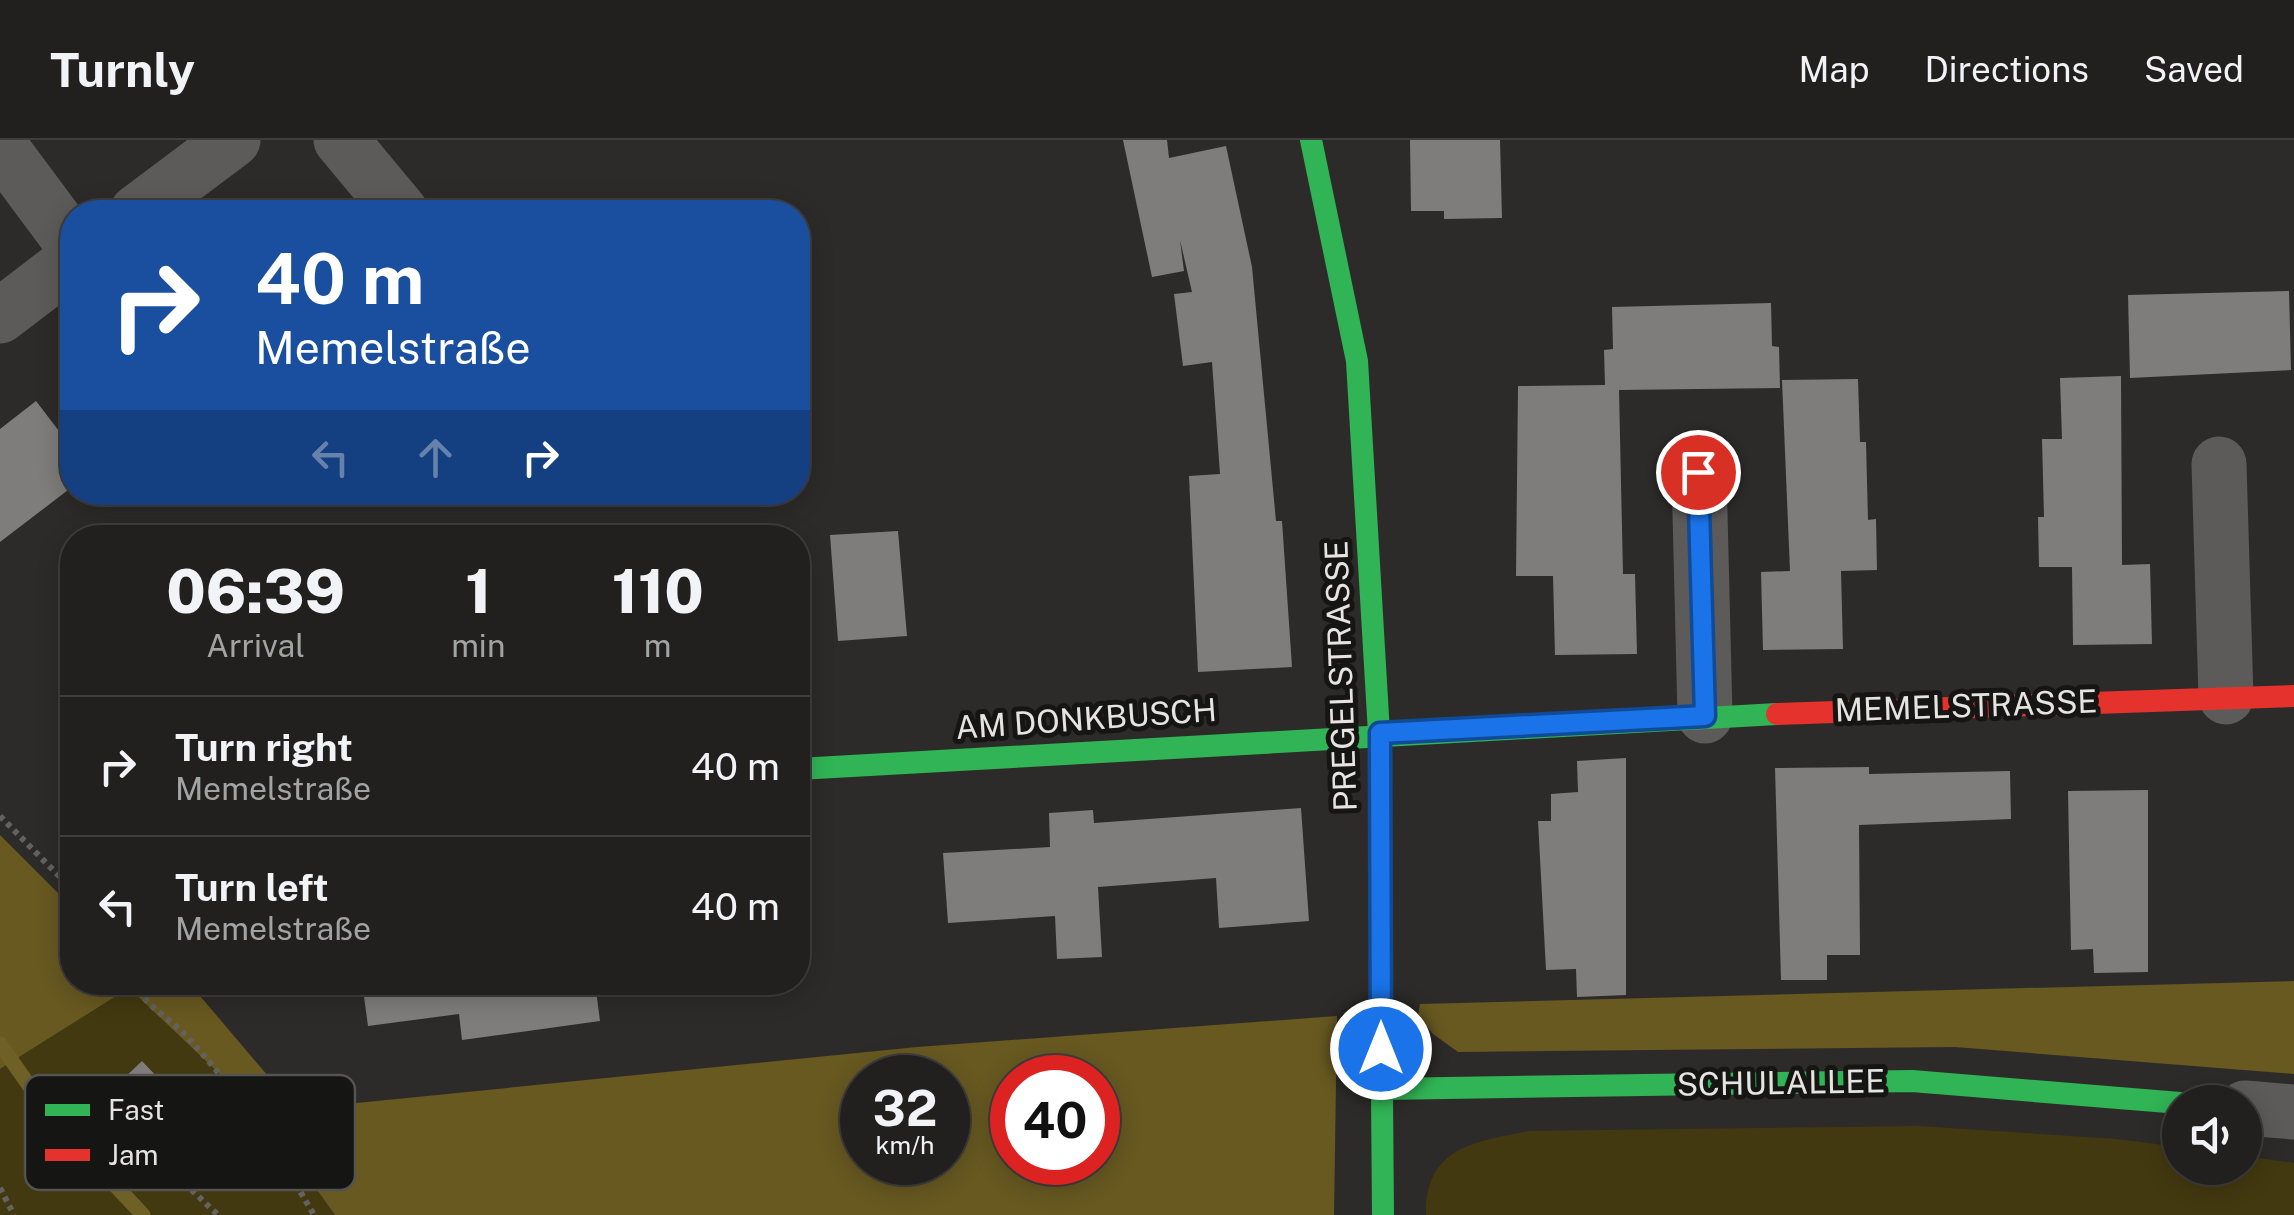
<!DOCTYPE html>
<meta charset="utf-8">
<style>
body{margin:0;font-family:"Public Sans",sans-serif;background:#2e2d2c;color:#f1f3f6;height:100vh;display:flex;flex-direction:column;font-size:38px;white-space:nowrap}
*{box-sizing:border-box;margin:0}
p{font-size:32px;color:#a2a3a4}
.icon{flex:none;width:55px;height:55px;fill:none;stroke:currentColor;stroke-width:2;stroke-linecap:round;stroke-linejoin:round}
.map{position:relative;flex:1;overflow:hidden}
.sheet{position:absolute;left:60px;top:385px;width:750px;height:470px;display:flex;flex-direction:column;background:#22201f;border-radius:40px;box-shadow:0 5px 25px #0003,0 0 0 2px #3f3e3d}
.sheet>*{flex:none}
.top-card{position:absolute;left:60px;top:60px;width:750px;height:305px;border-radius:40px;box-shadow:0 5px 25px #0003,0 0 0 2px #3f3e3d;background:#1a4fa0;color:#fff;overflow:hidden}
.controls{position:absolute;left:2162px;top:945px;display:grid;gap:20px}
.controls a{display:grid;place-items:center;width:100px;height:100px;border-radius:50%;background:#22201f;box-shadow:0 5px 25px #0003,0 0 0 2px #3f3e3d;font-size:50px}
.speed{position:absolute;left:840px;top:915px;display:flex;gap:20px;font-size:50px;font-weight:700;text-align:center}
.speed>*{display:grid;place-content:center;width:130px;height:130px;border-radius:50%;background:#22201f;box-shadow:0 5px 25px #0003,0 0 0 2px #3f3e3d;line-height:1}
.speed small{font-size:25px;font-weight:400}
.speed .limit{border:15px solid #d22;background:#fff;color:#111}
.pin{position:absolute;display:grid;place-items:center;width:85px;height:85px;color:#fff;margin:-42px;border:5px solid #fff;border-radius:50%;box-shadow:0 2px 10px #0007}
.me{position:absolute;width:110px;margin:-55px;rotate:0deg;stroke-linejoin:round;filter:drop-shadow(0 0 8px #0008)}
.turn{display:flex;align-items:center;gap:35px;height:210px;padding:0 30px;font-size:45px}
.turn .icon{width:130px;height:130px;stroke-width:2.5}
.turn b{display:block;font-size:70px;line-height:85px}
.lanes{display:flex;align-items:center;height:95px;padding:0 30px;background:#0003;justify-content:center;gap:50px;direction:ltr}
.lanes .off{opacity:.35}
.eta{display:flex;justify-content:space-evenly;align-items:center;height:170px;text-align:center}
.eta b{font-size:60px;font-weight:800;line-height:70px}
ul{padding:0;list-style:none}
li{display:flex;align-items:center;gap:30px;height:140px;padding:0 30px;border-top:2px solid #3f3e3d}
li div{flex:1}
li b{display:block;font-size:38px}
li em{font-style:normal}
header{display:flex;align-items:center;gap:60px;box-sizing:border-box;height:140px;padding:0 50px;background:#22201f;border-bottom:2px solid #3f3e3d}
header strong{font-size:48px}
nav{display:flex;gap:55px;margin-inline-start:auto;font-size:35px}
.map>svg:first-child{display:block}
</style>
<header>
<strong>Turnly</strong>
<nav><a>Map</a><a>Directions</a><a>Saved</a></nav>
</header>
<div class="map">
<svg width="2294" height="1075" viewBox="0 0 2294 1075">
<rect width="100%" height="100%" fill="#2d2b29"/>
<!-- green -->
<path fill="#433910" d="M129,848L266,978L335,1075H0V929Z
M1919,986L2116,999L2180,1007V1028H2245V1016L2294,1023V1075H1426C1425,1007 1474,1002 1528,991Z"/>
<!-- forest -->
<path fill="#685921" fill-rule="evenodd" d="M0,695L72,767V842L189,843L296,969L917,907L1337,876L1334,1075H335L266,978L129,848L0,929ZM862,938H948V1022H862ZM1012,938H1098V1022H1012Z
M2294,841V934L1955,907L1458,912L1433,894L1418,876L1420,864Z"/>
<g fill="none" stroke-linecap="round" stroke-linejoin="round">
<!-- stream -->
<path stroke="#6f6026" stroke-width="15" d="M0,904L68,1001L108,975
M123,990L99,1028L143,1075"/>
</g>
<!-- building -->
<path fill="#7e7d7b" d="M1123,0H1167L1169,18L1226,6L1252,127L1276,381H1282L1292,527L1198,532L1189,336L1220,334L1212,222L1183,226L1174,154L1192,152L1180,100L1184,131L1152,137Z
M1410,0H1500L1502,78L1444,79V71H1411Z
M2289,151L2291,230L2130,238L2128,155Z
M1771,163L1772,206L1779,207L1780,248L1619,250L1623,434H1635L1637,514L1555,515L1553,436H1516L1518,246L1605,245L1604,210L1613,209L1612,167Z
M2121,236L2122,425L2150,424L2152,504L2073,505L2072,427H2039L2038,377H2044L2042,299H2062L2060,238Z
M1858,239L1860,302H1866L1868,380L1876,379L1877,430L1841,431L1843,509L1763,510L1761,432L1790,431L1782,240Z
M36,261L72,308V347L0,402V289Z
M898,391L907,496L838,501L830,395Z
M1626,618V855L1577,857L1576,829L1546,830L1538,681H1551V654L1578,652L1577,621Z
M1869,627V634L2010,631L2011,679L1859,685L1860,815H1827V840H1781L1775,628Z
M2148,650V832L2094,833L2093,809L2071,810L2068,651Z
M1301,668L1309,781L1219,788L1216,738L1098,747L1102,817L1057,819L1055,776L948,783L943,713L1050,707L1049,673L1093,670L1094,683Z
M362,842H595L600,881L462,900L459,874L368,886Z
M142,921L178,959L134,1001L97,964Z"/>
<g fill="none" stroke-linecap="round" stroke-linejoin="round">
<!-- path -->
<path stroke="#636261" stroke-width="6" stroke-dasharray="5 5" stroke-linecap="butt" d="M0,676L59,736L72,738
M133,842C145,866 170,878 187,897C237,950 278,1013 314,1075
M177,1036L218,1075
M0,1048L14,1075"/>
<!-- street -->
<path stroke="#5c5b59" stroke-width="55" d="M341,0L401,72
M0,6L72,103
M137,72L233,0
M0,176L72,121
M2219,324L2226,557
M1699,332L1705,576
M2245,968L2294,972"/>
<!-- fast -->
<path stroke="#30b455" stroke-width="22" d="M1311,0L1357,221L1379,593L1383,1075
M798,629L1777,574
M1382,949L1912,941L2180,963"/>
<!-- jam -->
<path stroke="#e5322d" stroke-width="22" d="M1777,574L2294,556"/>
</g>
<g fill="none" stroke-linecap="round" stroke-linejoin="round">
<defs>
<path id="route" d="M1381,909L1380,593L1705,576L1698,332"/>
</defs>
<!-- route casing -->
<use href="#route" stroke="#114b97" stroke-width="25"/>
<!-- route -->
<use href="#route" stroke="#1a73e8" stroke-width="18"/>
</g>
<g text-anchor="middle" stroke-width="10" stroke-linejoin="round" paint-order="stroke">
<!-- street labels -->
<g font-size="32" fill="#e5e4e1" stroke="#151513">
<text transform="translate(1341 536) rotate(-92)" y="11">PREGELSTRASSE</text>
<text transform="translate(1966 566) rotate(-2)" y="11">MEMELSTRASSE</text>
<text transform="translate(1086 579) rotate(-4)" y="11">AM DONKBUSCH</text>
<text transform="translate(1781 943) rotate(-1)" y="11">SCHULALLEE</text>
</g>
</g>
<!-- legend -->
<rect x="25" y="935" width="330" height="115" rx="15" fill="#151513" stroke="#535351" stroke-width="2.5"/>
<rect x="45" y="964" width="45" height="12" fill="#30b455"/>
<rect x="45" y="1009" width="45" height="12" fill="#e5322d"/>
<g font-size="28" fill="#e5e4e1">
<text x="108" y="980">Fast</text>
<text x="108" y="1025">Jam</text>
</g>
</svg>
<div class="controls">
<a><svg class="icon" aria-label="sound" viewBox="0 0 24 24"><path d="M4 9h4l5-4v14l-5-4H4zM17 9q2 3 0 6"/></svg></a>
</div>
<div class="speed"><div>32<small>km/h</small></div><div class="limit">40</div></div>
<div class="pin" style="left:1698px;top:332px;background:#d93025"><svg class="icon" aria-label="arrive" viewBox="0 0 24 24"><path d="M6 21V4h12l-3 4 3 4H6"/></svg></div>
<svg class="me" style="left:1381px;top:909px" viewBox="-20 -20 40 40"><circle r="17" fill="#1a73e8" stroke="#fff" stroke-width="3"/><path d="M0-11L8 9 0 5-8 9z" fill="#fff"/></svg>
<div class="top-card">
<div class="turn"><svg class="icon" aria-label="right" viewBox="0 0 24 24"><path d="M7 20v-9h11M14 6l5 5-5 5"/></svg><div><b>40 m</b>Memelstraße</div></div>
<div class="lanes"><svg class="icon off" aria-label="left" viewBox="0 0 24 24"><path d="M17 20v-9H6M10 6l-5 5 5 5"/></svg><svg class="icon off" aria-label="ahead" viewBox="0 0 24 24"><path d="M12 20V5M6 11l6-6 6 6"/></svg><svg class="icon" aria-label="right" viewBox="0 0 24 24"><path d="M7 20v-9h11M14 6l5 5-5 5"/></svg></div>
</div>
<section class="sheet">
<div class="eta">
<div><b>06:39</b><p>Arrival</p></div>
<div><b>1</b><p>min</p></div>
<div><b>110</b><p>m</p></div>
</div>
<ul>
<li><svg class="icon" aria-label="right" viewBox="0 0 24 24"><path d="M7 20v-9h11M14 6l5 5-5 5"/></svg><div><b>Turn right</b><p>Memelstraße</p></div><em>40 m</em></li>
<li><svg class="icon" aria-label="left" viewBox="0 0 24 24"><path d="M17 20v-9H6M10 6l-5 5 5 5"/></svg><div><b>Turn left</b><p>Memelstraße</p></div><em>40 m</em></li>
</ul>
</section>
</div>
